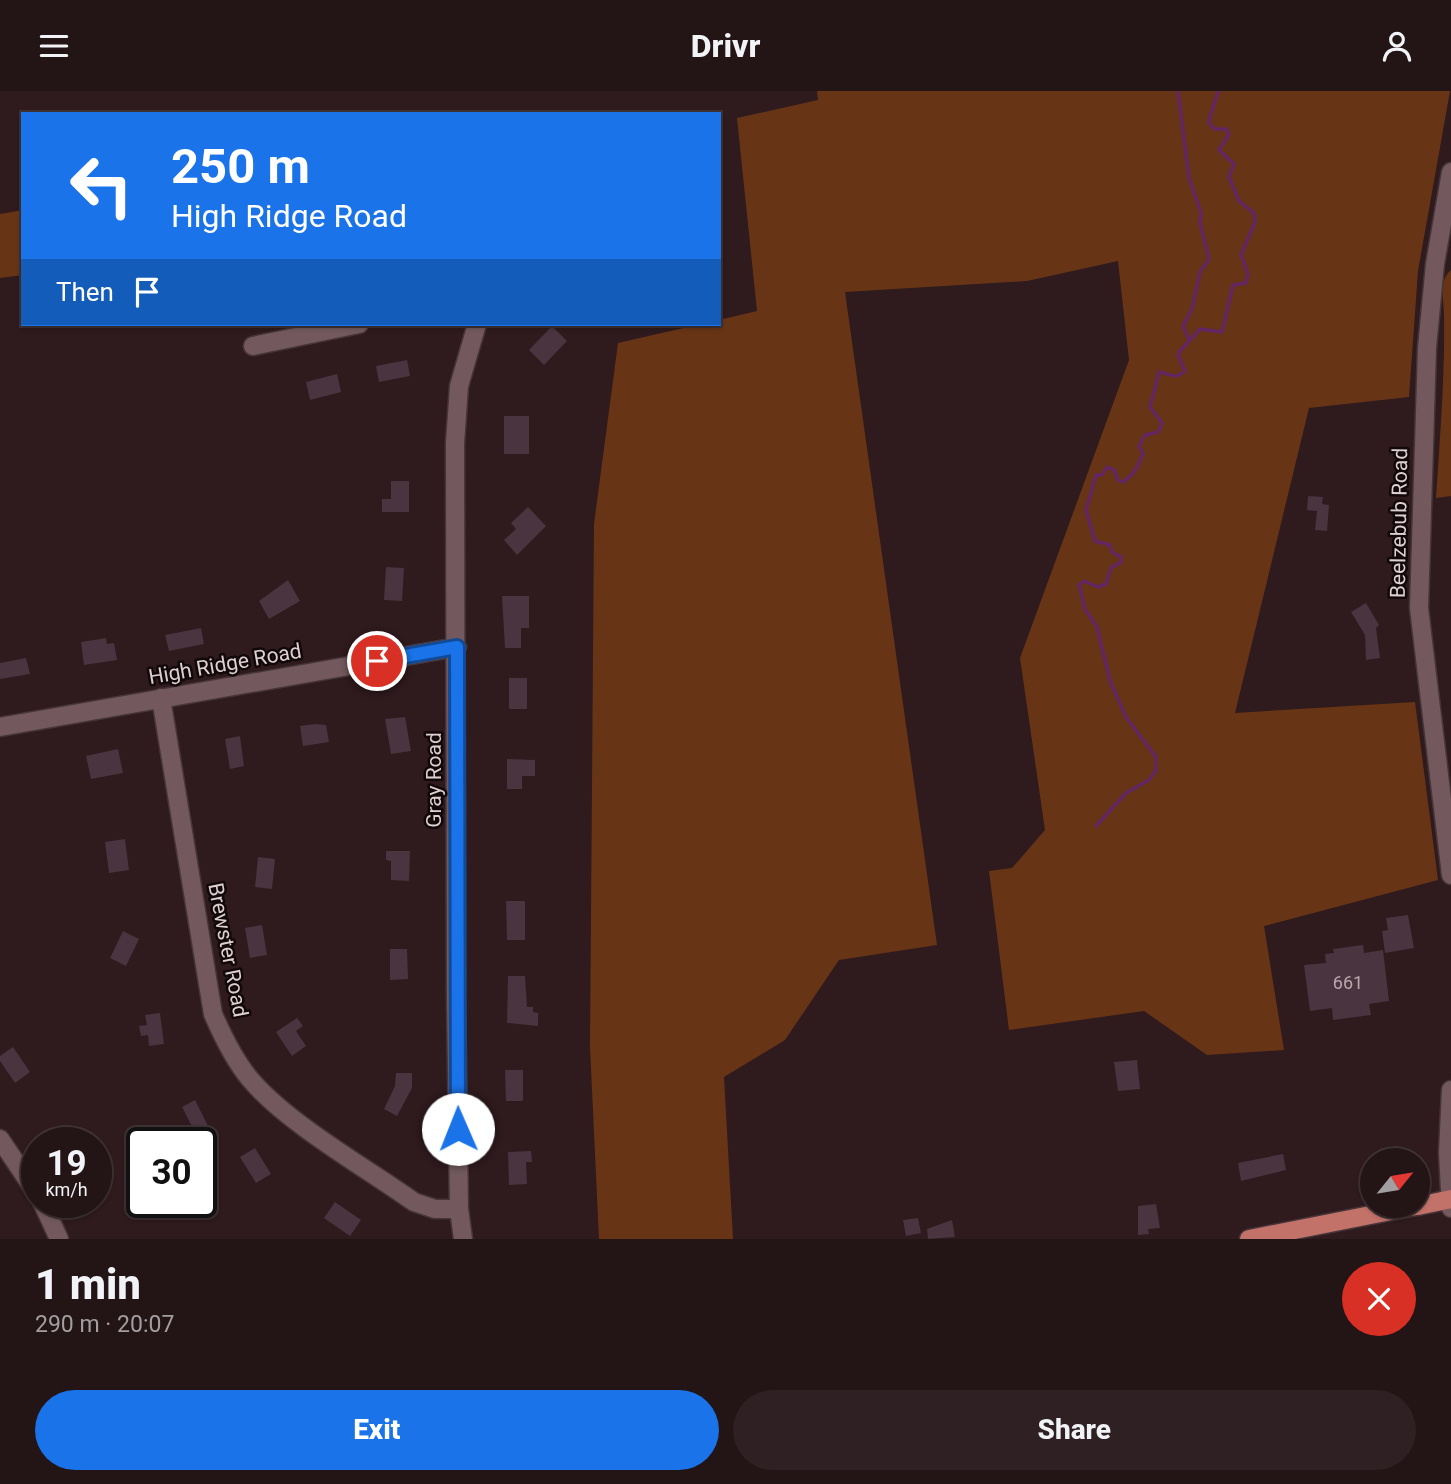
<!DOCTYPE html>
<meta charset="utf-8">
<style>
body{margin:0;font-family:Roboto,sans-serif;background:#2f2123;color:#f1f3f6;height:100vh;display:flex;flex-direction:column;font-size:26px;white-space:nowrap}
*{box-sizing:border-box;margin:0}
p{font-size:23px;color:#a39ea1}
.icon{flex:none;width:38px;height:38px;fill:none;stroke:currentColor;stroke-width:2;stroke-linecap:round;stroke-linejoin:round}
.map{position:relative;height:1148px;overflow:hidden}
.drawer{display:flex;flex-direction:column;background:#231416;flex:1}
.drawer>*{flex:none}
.top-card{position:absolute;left:21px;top:21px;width:700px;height:214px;border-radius:0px;box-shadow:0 2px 5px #0004,0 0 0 2px #403335;background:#1a73e8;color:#fff;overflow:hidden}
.needle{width:46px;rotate:60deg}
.fabs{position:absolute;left:1360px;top:1057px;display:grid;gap:14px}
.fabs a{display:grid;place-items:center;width:70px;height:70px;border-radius:50%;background:#231416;box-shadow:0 2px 5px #0004,0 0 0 2px #403335;font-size:35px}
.speed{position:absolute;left:21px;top:1036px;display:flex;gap:14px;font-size:35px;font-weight:700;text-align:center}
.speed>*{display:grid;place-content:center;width:91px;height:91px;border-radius:50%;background:#231416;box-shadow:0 2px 5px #0004,0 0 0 2px #403335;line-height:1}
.speed small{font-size:18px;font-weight:400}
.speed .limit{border:4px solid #111;border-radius:10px;background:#fff;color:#111}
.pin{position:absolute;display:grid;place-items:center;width:60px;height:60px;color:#fff;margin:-30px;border:4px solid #fff;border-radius:50%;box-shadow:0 2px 7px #0007}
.me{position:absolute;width:77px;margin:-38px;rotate:359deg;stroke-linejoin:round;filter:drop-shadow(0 0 5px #0008)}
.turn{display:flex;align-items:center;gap:24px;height:147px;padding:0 35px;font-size:32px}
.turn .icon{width:91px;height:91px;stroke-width:2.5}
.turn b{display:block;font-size:49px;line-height:60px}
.then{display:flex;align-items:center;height:66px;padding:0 35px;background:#0003;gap:14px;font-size:26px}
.round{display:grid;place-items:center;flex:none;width:74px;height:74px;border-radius:37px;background:#2f2123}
.summary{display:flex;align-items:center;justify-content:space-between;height:119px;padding:0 35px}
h1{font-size:42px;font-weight:800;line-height:52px}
.cta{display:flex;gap:14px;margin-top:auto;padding:14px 35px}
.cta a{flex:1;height:80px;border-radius:42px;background:#1a73e8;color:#fff;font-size:28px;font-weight:800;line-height:80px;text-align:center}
.cta a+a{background:#2f2123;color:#f1f3f6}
header{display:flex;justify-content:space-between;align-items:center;height:91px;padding:0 35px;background:#231416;font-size:32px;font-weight:800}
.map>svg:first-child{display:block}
</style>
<header><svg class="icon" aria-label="menu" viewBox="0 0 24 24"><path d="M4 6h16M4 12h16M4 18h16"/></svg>Drivr<svg class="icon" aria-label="person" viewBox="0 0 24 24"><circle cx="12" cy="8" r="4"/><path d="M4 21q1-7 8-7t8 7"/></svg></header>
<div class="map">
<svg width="1451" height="1148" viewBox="0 0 1451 1148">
<rect width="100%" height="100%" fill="#2f1a1e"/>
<!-- green -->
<path fill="#673515" d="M817,0H1450L1418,180L1409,306L1309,317L1235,622L1415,611L1438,789L1264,835L1284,959L1207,964L1144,920L1009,939L989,780L1012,777L1045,739L1020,567L1129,269L1118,170L1027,190L845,201L937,854L839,869L785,949L724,986L733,1148H599L590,956L594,433L618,252L701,233H719V229L757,220L737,27L818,9Z
M23,119V184L0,187V123Z
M1451,179V405L1436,407C1440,346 1445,285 1444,224C1444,208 1438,190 1451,179Z"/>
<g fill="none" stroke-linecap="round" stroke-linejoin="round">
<!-- stream -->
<path stroke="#632663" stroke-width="3.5" d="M1178,0L1189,87L1201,122L1200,132L1209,168L1200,181L1192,218L1183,235L1189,248
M1096,735L1126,702L1149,689L1156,679V666L1126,626L1110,590L1097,536L1085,518L1079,494L1084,490L1098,496L1106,493L1111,477L1121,471V466L1112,461L1110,454L1095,450L1086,419L1096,384H1102L1107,376L1114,379L1118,389L1123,391C1135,383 1138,375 1143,362L1139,355L1145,344L1158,341L1162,332L1150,316L1159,281C1171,283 1175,289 1185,280L1178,264L1180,260L1200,238L1222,241L1233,194L1246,192L1248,183L1241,164L1255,131L1254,122L1239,110L1229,86L1234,73L1219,59L1229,43L1226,38H1215L1209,32C1209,23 1216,12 1218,0"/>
</g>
<!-- building -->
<path fill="#49343f" d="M552,235L567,250L544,274L529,259Z
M407,269L410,285L379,291L376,275Z
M337,283L341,301L310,309L306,291Z
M504,325H529V363H504Z
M391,390H409V421H382V408H391Z
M1308,405L1323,406L1322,413L1329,414L1327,440L1315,439L1317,420L1307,419Z
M528,416L546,435L517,464L504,449L516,438L511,432Z
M386,476L404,477L402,510L384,509Z
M288,489L300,510L269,528L259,510Z
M502,505H529V537H521V557H505Z
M1366,512L1379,534L1376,537L1380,567L1366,569L1365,544L1351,521Z
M201,537L204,553L169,560L165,544Z
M106,547L107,553L114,552L117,569L84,574L81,551Z
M26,567L30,583L0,588V572Z
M509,587H527V618H509Z
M405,626L411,660L391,663L385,628Z
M315,633L326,634L329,651L303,655L300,635Z
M240,645L244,675L230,678L225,648Z
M118,658L123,682L91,688L86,665Z
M507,668L535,669V685H522V698H507Z
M125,748L129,779L109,782L105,751Z
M386,760H410L409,790L391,789V770L386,769Z
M258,766L275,768L272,798L255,796Z
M506,810H525V849H507Z
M1408,824L1414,857L1385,862L1382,840L1388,839L1386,827Z
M262,834L267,864L250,867L245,837Z
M123,840L139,848L126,875L110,867Z
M1363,854L1364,862L1383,859L1389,910L1369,913L1371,924L1333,929L1332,917L1310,920L1304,874L1326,872L1325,863L1334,862L1333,858Z
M390,858H407L408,888L390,889Z
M508,885H525L527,916H533V921L538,922V935L507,932Z
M160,922L164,953L149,955L148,944L141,945L139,935L147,934L145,924Z
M297,927L303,935L296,940L306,955L292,965L276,941Z
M13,956L30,981L15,992L0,970V965Z
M1137,969L1140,998L1118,1000L1114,971Z
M505,979H523V1010H506Z
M396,982H412V997L397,1025L384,1018L395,995Z
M195,1009L209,1037L196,1043L182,1016Z
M81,1036L89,1048L83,1052H57Z
M255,1057L271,1083L256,1092L240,1066Z
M531,1060L532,1071H526L527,1093L509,1094L508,1061Z
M1283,1063L1286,1079L1241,1090L1238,1072Z
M335,1111L361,1129L350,1145L324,1127Z
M1156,1113L1160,1137L1148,1138L1149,1143L1138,1144V1115Z
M918,1127L921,1142L906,1145L903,1129Z
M952,1129L955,1146L928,1148L927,1138Z"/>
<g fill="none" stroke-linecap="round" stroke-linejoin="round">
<defs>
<path id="minor" d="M1451,81L1435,173L1427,257L1419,517L1451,784
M253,255L359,233
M161,607L213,923C223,946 234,969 250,988C288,1033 365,1076 414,1111L435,1118H459
M0,636L457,556
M1451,999L1448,1062L1451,1117
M0,1048L37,1103
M42,1111L59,1148
M463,1148L459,1118L456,905L455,352L459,295L477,233"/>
<path id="major" d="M1418,1115L1451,1108
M1249,1148L1416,1115"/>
</defs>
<!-- minor casing -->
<use href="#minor" stroke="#463538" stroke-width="21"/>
<!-- major casing -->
<use href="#major" stroke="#463538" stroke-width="21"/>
<!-- minor -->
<use href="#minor" stroke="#73595d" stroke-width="18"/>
<!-- major -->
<use href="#major" stroke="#c37269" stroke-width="18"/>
</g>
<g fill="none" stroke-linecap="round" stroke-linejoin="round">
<defs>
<path id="route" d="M377,570L457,556L458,1038"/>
</defs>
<!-- route casing -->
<use href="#route" stroke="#114b97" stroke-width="18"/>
<!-- route -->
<use href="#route" stroke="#1a73e8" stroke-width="12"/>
</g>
<g text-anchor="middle" stroke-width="5" stroke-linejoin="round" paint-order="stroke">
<!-- number labels -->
<g font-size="18" fill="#b9a8ac">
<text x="1348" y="898">661</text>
</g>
<!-- street labels -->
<g font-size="21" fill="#decfd1" stroke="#110809">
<text transform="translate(1399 432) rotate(-89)" y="7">Beelzebub Road</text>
<text transform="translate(225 573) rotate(-10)" y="7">High Ridge Road</text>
<text transform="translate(434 689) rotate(-90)" y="7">Gray Road</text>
<text transform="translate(228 859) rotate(79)" y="7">Brewster Road</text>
</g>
</g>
</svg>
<div class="fabs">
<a><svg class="needle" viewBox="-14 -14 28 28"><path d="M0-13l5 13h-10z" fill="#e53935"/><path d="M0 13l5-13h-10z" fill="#a39ea1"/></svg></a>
</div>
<div class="speed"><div>19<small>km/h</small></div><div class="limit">30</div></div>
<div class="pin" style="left:377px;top:570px;background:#d93025"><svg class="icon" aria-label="arrive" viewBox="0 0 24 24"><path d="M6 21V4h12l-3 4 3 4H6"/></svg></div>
<svg class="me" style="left:458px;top:1038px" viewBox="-20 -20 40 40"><circle r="19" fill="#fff"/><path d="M0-13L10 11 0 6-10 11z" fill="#1a73e8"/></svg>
<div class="top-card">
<div class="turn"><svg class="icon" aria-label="left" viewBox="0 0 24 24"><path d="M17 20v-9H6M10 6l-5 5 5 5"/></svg><div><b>250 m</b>High Ridge Road</div></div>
<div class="then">Then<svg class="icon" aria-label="arrive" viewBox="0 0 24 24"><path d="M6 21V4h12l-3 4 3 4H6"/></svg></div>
</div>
</div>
<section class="drawer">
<div class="summary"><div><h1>1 min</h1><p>290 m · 20:07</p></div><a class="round" style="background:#d93025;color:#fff"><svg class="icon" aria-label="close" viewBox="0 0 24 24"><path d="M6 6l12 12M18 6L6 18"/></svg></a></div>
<div class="cta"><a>Exit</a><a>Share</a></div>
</section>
